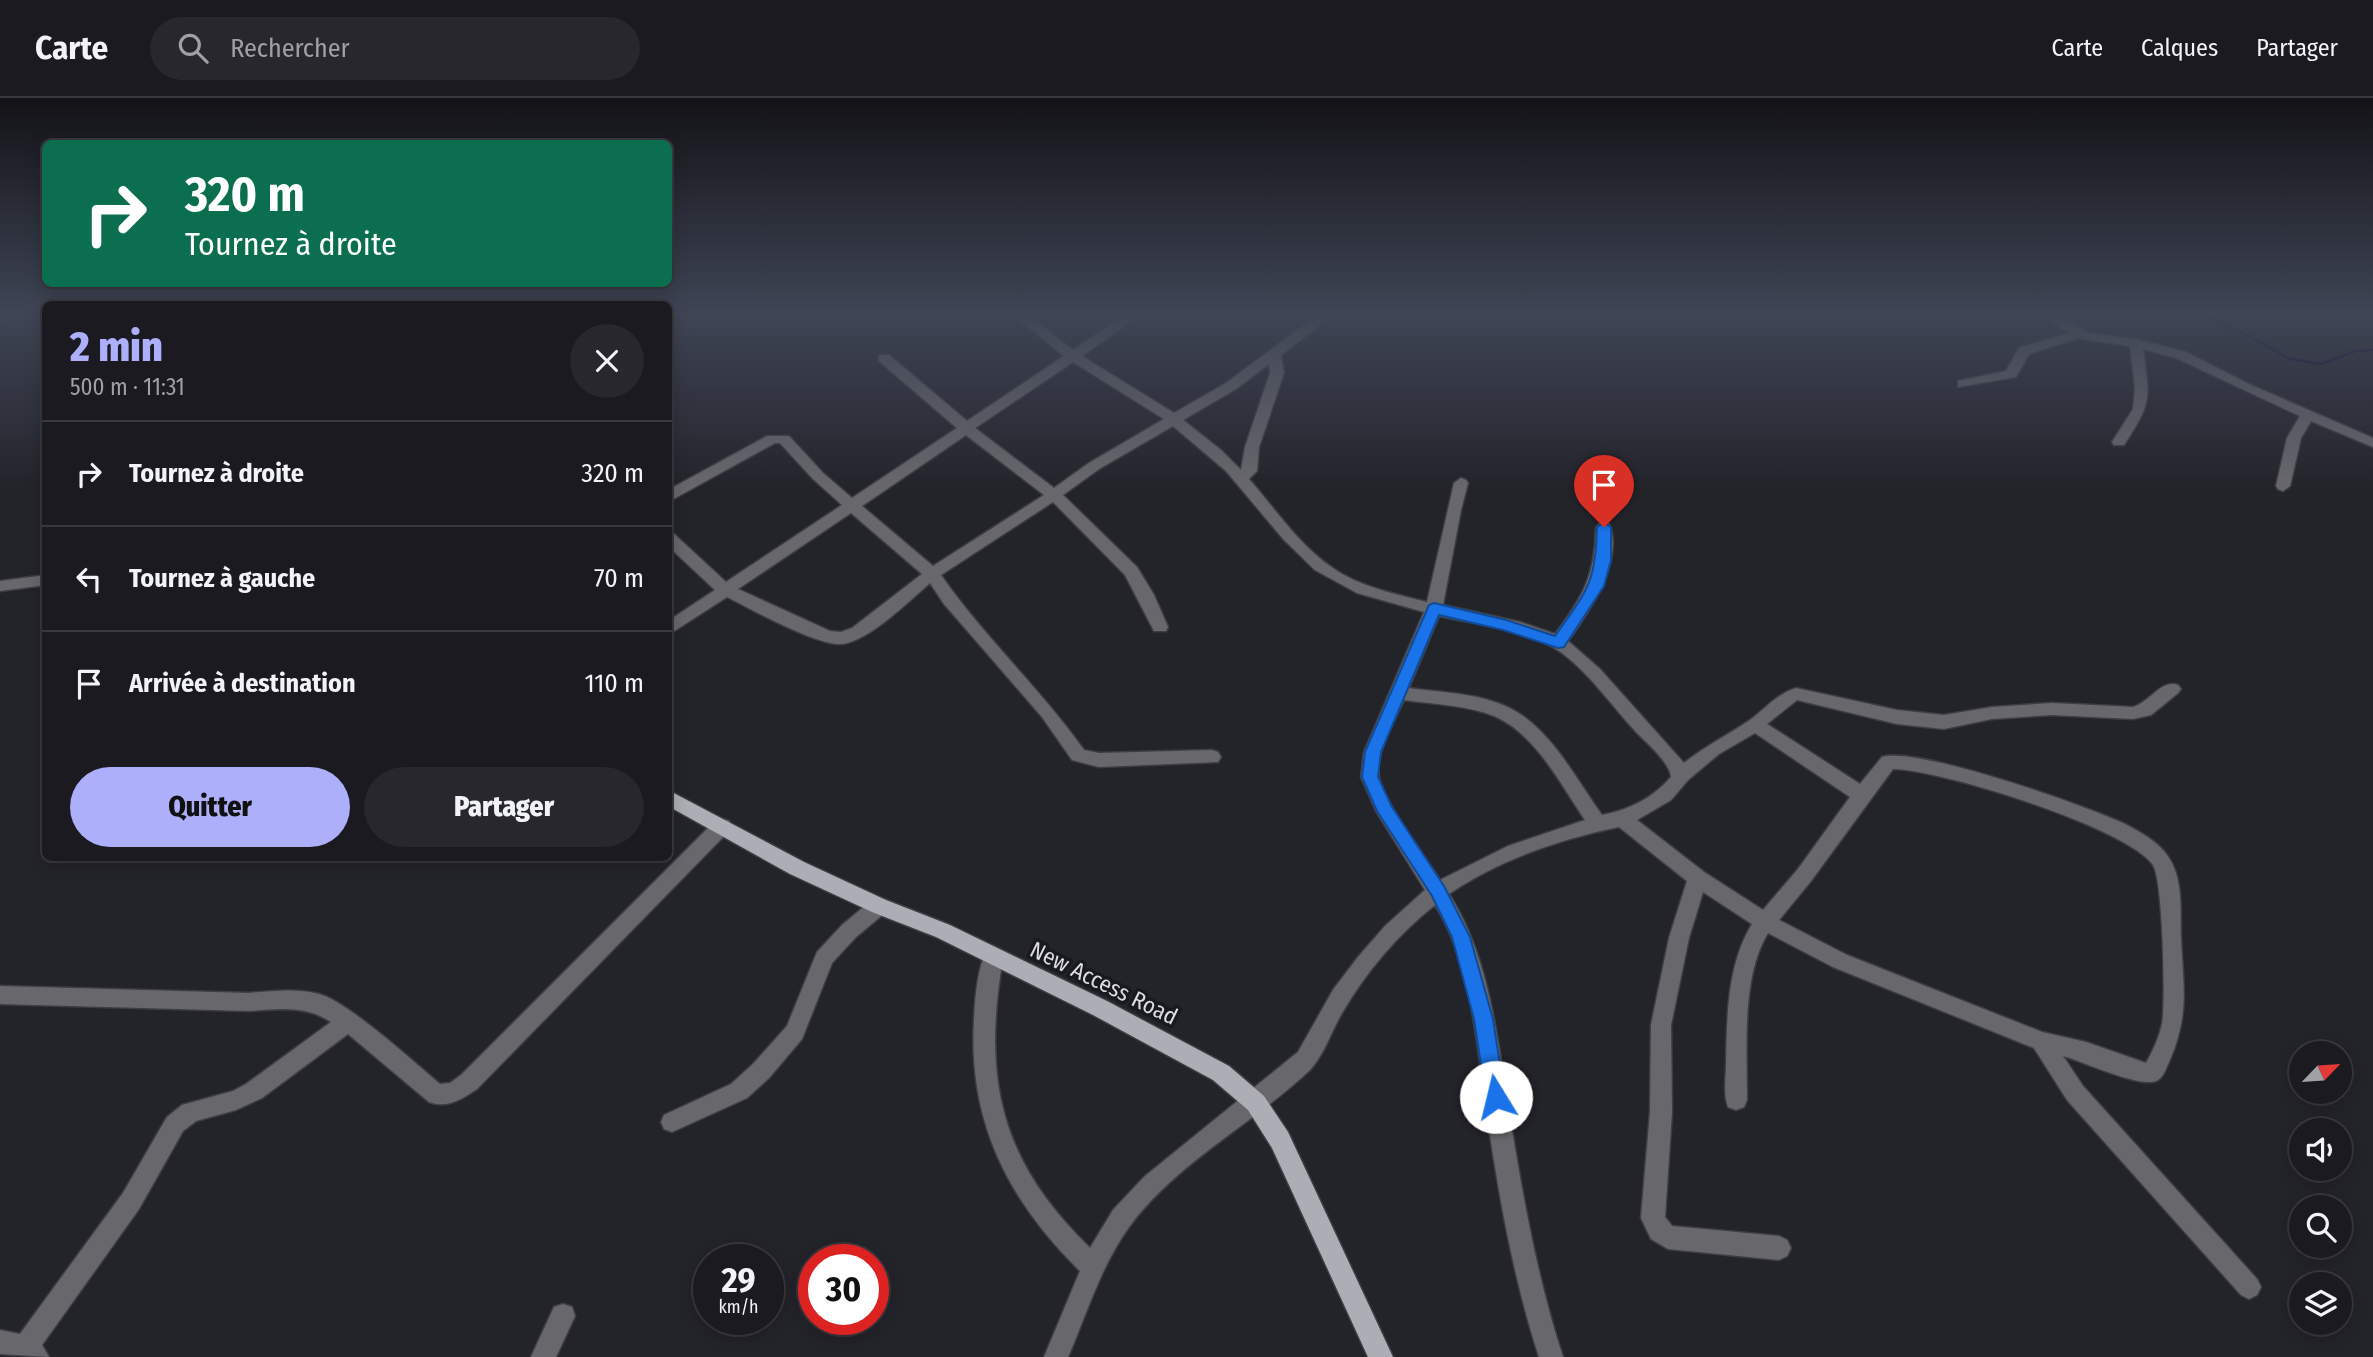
<!DOCTYPE html>
<html lang="fr">
<meta charset="utf-8">
<style>
body{margin:0;font-family:"Fira Sans Condensed",sans-serif;background:#27272d;color:#f1f3f6;height:100vh;display:flex;flex-direction:column;font-size:26px;white-space:nowrap}
*{box-sizing:border-box;margin:0}
p{font-size:23px;color:#9fa1a5}
.icon{flex:none;width:38px;height:38px;fill:none;stroke:currentColor;stroke-width:2;stroke-linecap:round;stroke-linejoin:round}
.map{position:relative;flex:1;overflow:hidden}
.panel{position:absolute;left:42px;top:203px;width:630px;height:560px;display:flex;flex-direction:column;background:#1a1a20;border-radius:10px;box-shadow:0 4px 18px #0003,0 0 0 2px #38383e}
.panel>*{flex:none}
.banner{position:absolute;left:42px;top:42px;width:630px;height:147px;border-radius:10px;box-shadow:0 4px 18px #0003,0 0 0 2px #38383e;background:#0b6e4f;color:#fff;overflow:hidden}
.needle{width:46px;rotate:65deg}
.fabs{position:absolute;left:2289px;top:943px;display:grid;gap:14px}
.fabs a{display:grid;place-items:center;width:63px;height:63px;border-radius:50%;background:#1a1a20;box-shadow:0 4px 18px #0003,0 0 0 2px #38383e;font-size:35px}
.speed{position:absolute;left:693px;top:1146px;display:flex;gap:14px;font-size:35px;font-weight:700;text-align:center}
.speed>*{display:grid;place-content:center;width:91px;height:91px;border-radius:50%;background:#1a1a20;box-shadow:0 4px 18px #0003,0 0 0 2px #38383e;line-height:1}
.speed small{font-size:18px;font-weight:400}
.speed .limit{border:10px solid #d22;background:#fff;color:#111}
.pin{position:absolute;display:grid;place-items:center;width:60px;height:60px;color:#fff;margin:-72px -30px;border-radius:50% 50% 50% 0;rotate:-45deg;box-shadow:0 0 7px #0007}
.pin .icon{rotate:45deg}
.me{position:absolute;width:77px;margin:-38px;rotate:351deg;stroke-linejoin:round;filter:drop-shadow(0 0 5px #0008)}
.turn{display:flex;align-items:center;gap:24px;height:147px;padding:0 28px;font-size:32px}
.turn .icon{width:91px;height:91px;stroke-width:2.5}
.turn b{display:block;font-size:49px;line-height:60px}
.round{display:grid;place-items:center;flex:none;width:74px;height:74px;border-radius:37px;background:#27272d}
.headline{display:flex;align-items:center;justify-content:space-between;height:119px;padding:0 28px}
h1{font-size:42px;font-weight:800;line-height:52px;color:#adaffb}
.primary-button{display:flex;gap:14px;margin-top:auto;padding:14px 28px}
.primary-button a{flex:1;height:80px;border-radius:42px;background:#adaffb;color:#111;font-size:28px;font-weight:800;line-height:80px;text-align:center}
.primary-button a+a{background:#27272d;color:#f1f3f6}
ul{padding:0;list-style:none}
li{display:flex;align-items:center;gap:21px;height:105px;padding:0 28px;border-top:2px solid #38383e}
li div{flex:1}
li b{display:block;font-size:26px}
li em{font-style:normal}
header{display:flex;align-items:center;gap:42px;box-sizing:border-box;height:98px;padding:0 35px;background:#1a1a20;border-bottom:2px solid #38383e}
header strong{font-size:33px}
nav{display:flex;gap:38px;margin-inline-start:auto;font-size:24px}
.search{width:490px;height:63px;background:#27272d;display:flex;align-items:center;gap:18px;box-sizing:border-box;padding:0 24px;border-radius:38px;color:#9fa1a5;font-size:26px}
.map>svg:first-child{display:block}
</style>
<header>
<strong>Carte</strong>
<div class="search"><svg class="icon" aria-label="search" viewBox="0 0 24 24"><circle cx="10" cy="10" r="6"/><path d="M15 15l6 6"/></svg>Rechercher</div>
<nav><a>Carte</a><a>Calques</a><a>Partager</a></nav>
</header>
<div class="map">
<svg width="2373" height="1259" viewBox="0 0 2373 1259">
<rect width="100%" height="100%" fill="#23232a"/>
<g fill="none" stroke-linecap="round" stroke-linejoin="round">
<!-- stream -->
<path stroke="#0a002f" stroke-width="2.5" d="M2195,215L2244,235L2290,261L2321,266L2356,253L2373,252"/>
<defs>
<path id="minor" d="M0,215H23L0,223Z
M1011,215H1025L1073,252L1128,215H1143L1082,258L1174,315L1226,285L1308,224L1312,215H1325L1318,229L1281,257L1284,275L1259,349L1257,373L1249,381C1278,414 1304,455 1344,477C1370,491 1399,497 1427,504L1454,385L1461,380L1466,382L1468,385L1461,412L1443,507L1520,524L1555,536C1583,499 1595,477 1596,430L1599,426H1609C1625,462 1588,516 1568,543L1600,571L1684,665C1705,648 1728,637 1750,622C1766,610 1777,596 1796,590L1897,612L1944,617L1992,609L2052,605L2133,609C2149,605 2161,581 2178,587L2181,591L2178,595L2151,617L2133,621L2052,617L1992,621L1944,631L1897,626L1797,602L1767,626L1860,686L1882,659C1916,648 2087,708 2125,726C2140,734 2157,743 2167,757C2184,780 2180,813 2181,840C2183,889 2190,916 2169,964C2166,970 2164,978 2158,982C2143,992 2083,963 2063,958L2083,988L2257,1181L2261,1189L2257,1197L2249,1201L2241,1197L2067,1002L2034,950L1833,869L1768,835C1741,879 1747,952 1747,1002L1744,1009L1736,1012L1728,1009C1723,996 1726,980 1726,966C1727,919 1727,867 1752,826L1703,794L1689,840L1671,927L1672,1014L1665,1119L1672,1128L1779,1138L1787,1142L1791,1150L1787,1158L1779,1162L1668,1151L1651,1141L1641,1120L1650,1014L1651,927L1669,840L1687,783L1619,729C1560,741 1499,762 1449,796C1492,863 1498,949 1511,1026C1524,1105 1538,1183 1563,1259H1539C1514,1182 1500,1104 1488,1024C1477,953 1474,869 1435,807C1397,837 1366,874 1342,915C1331,934 1325,955 1310,972C1253,1026 1176,1065 1129,1129C1101,1168 1087,1215 1068,1259H1044L1080,1173C1008,1102 968,1024 974,922C975,900 977,873 986,854L993,851L1000,854L1003,860C982,981 1000,1063 1090,1150L1113,1112L1144,1079L1298,954L1333,892L1358,859L1385,828L1425,792L1376,713L1361,679L1364,654L1424,514L1357,495L1315,472L1284,442L1226,373L1173,328L1099,371L1063,397L1137,469L1154,497L1168,529L1166,533H1154L1125,477L1053,404L941,477C984,539 1040,590 1084,652L1099,655L1212,652L1218,654L1221,659L1218,664L1099,669L1072,662L1042,619L944,506L930,485C909,503 869,543 842,546C817,548 751,511 727,499L668,537V523L715,492L668,448V434L673,435L726,484L842,407L813,381L780,345H775L668,404V392L767,338H789L823,375L852,400L957,330L879,263V257H889L967,323L1064,258ZM1073,264L1164,321L1089,365L1054,390L975,330ZM1269,266L1270,275L1245,349L1241,372L1221,352L1183,322L1236,291ZM966,337L1044,397L933,468L862,408ZM851,415L922,476L852,530L841,534L830,533L738,491ZM1439,518C1480,527 1527,530 1562,555C1590,576 1612,608 1636,634C1647,645 1670,665 1671,679C1653,700 1629,712 1602,717C1578,684 1555,639 1520,616C1488,595 1445,595 1409,590ZM1404,602C1433,606 1466,607 1494,618C1535,635 1561,687 1585,722L1508,748L1440,782C1425,759 1383,703 1379,679C1375,654 1394,624 1404,602ZM1755,635L1850,699L1798,771L1763,812L1704,774L1637,722L1671,702L1688,682L1719,656ZM1893,671C1939,671 2128,730 2153,767C2163,782 2166,905 2162,926C2159,939 2153,953 2146,965L2086,944L2042,934L1847,857L1779,822L1811,783Z
M2038,215H2054L2089,235L2136,241L2186,254L2251,287L2373,340V349L2311,323L2301,340L2290,388L2283,393L2278,391L2276,388L2287,340L2300,318L2176,260L2143,251C2150,301 2152,304 2124,347H2114L2112,344L2133,311L2135,290L2130,248L2078,240L2029,256L2016,279L1958,289V283L2006,273L2019,250L2069,235Z
M46,477V487L0,493V483Z
M722,721L729,723L731,728L729,733L477,991C462,1001 447,1011 429,1004L348,936L262,1000L236,1012L196,1023L183,1033L139,1111L42,1247L49,1259L0,1256V1232L20,1236L123,1095L167,1019L182,1007L233,993L246,986L331,924C305,907 279,911 249,913L0,906V888L249,895C272,893 296,890 319,896C347,903 415,965 440,986L450,985L461,977L715,723Z
M879,800L886,802L889,808L886,814L856,839L832,865L802,941L769,980L747,1000L672,1034L664,1031L661,1024L664,1017L731,986L753,966L787,928L817,854L842,827L872,802Z
M563,1206L572,1209L575,1218L556,1259H531L554,1209Z"/>
<path id="major" d="M668,692L804,764L886,802L950,827L1107,903L1229,968L1264,998L1288,1034L1393,1259H1368L1272,1050L1248,1012L1213,982L1093,917L936,839L872,814L790,776L668,708Z"/>
</defs>
<!-- minor casing -->
<use href="#minor" stroke="#3d3d44" stroke-width="3"/>
<!-- major casing -->
<use href="#major" stroke="#3d3d44" stroke-width="3"/>
<!-- minor -->
<use href="#minor" fill="#68686c" fill-rule="evenodd"/>
<!-- major -->
<use href="#major" fill="#adadb5" fill-rule="evenodd"/>
</g>
<!-- sky -->
<linearGradient id="sky" x2="0" y2="1"><stop stop-color="#131317"/><stop offset="0.55" stop-color="#3f4555"/><stop offset="1" stop-color="#3f4555" stop-opacity="0"/></linearGradient>
<rect width="2373" height="392" fill="url(#sky)"/>
<!-- route -->
<path fill="#1a73e8" stroke="#114b97" stroke-width="2" d="M1604,425L1611,429V462L1604,488L1564,549L1558,550L1503,532L1439,517L1381,654L1378,679L1392,709L1444,788L1470,839L1493,921L1505,999L1503,1006L1496,1009L1489,1006L1486,999L1474,921L1452,839L1432,798L1377,713L1362,679L1365,654L1429,507L1434,505L1506,522L1555,538C1586,494 1596,486 1597,429Z"/>
<g text-anchor="middle" stroke-width="7" stroke-linejoin="round" paint-order="stroke">
<!-- street labels -->
<g font-size="23" fill="#dcdce1" stroke="#191a21">
<text transform="translate(1104 885) rotate(26)" y="8">New Access Road</text>
</g>
</g>
</svg>
<div class="fabs">
<a><svg class="needle" viewBox="-14 -14 28 28"><path d="M0-13l5 13h-10z" fill="#e53935"/><path d="M0 13l5-13h-10z" fill="#9fa1a5"/></svg></a>
<a><svg class="icon" aria-label="sound" viewBox="0 0 24 24"><path d="M4 9h4l5-4v14l-5-4H4zM17 9q2 3 0 6"/></svg></a>
<a><svg class="icon" aria-label="search" viewBox="0 0 24 24"><circle cx="10" cy="10" r="6"/><path d="M15 15l6 6"/></svg></a>
<a><svg class="icon" aria-label="layers" viewBox="0 0 24 24"><path d="M12 4l9 5-9 5-9-5zM3 14l9 5 9-5"/></svg></a>
</div>
<div class="speed"><div>29<small>km/h</small></div><div class="limit">30</div></div>
<div class="pin" style="left:1604px;top:429px;background:#d93025"><svg class="icon" aria-label="arrive" viewBox="0 0 24 24"><path d="M6 21V4h12l-3 4 3 4H6"/></svg></div>
<svg class="me" style="left:1496px;top:999px" viewBox="-20 -20 40 40"><circle r="19" fill="#fff"/><path d="M0-13L10 11 0 6-10 11z" fill="#1a73e8"/></svg>
<div class="banner">
<div class="turn"><svg class="icon" aria-label="right" viewBox="0 0 24 24"><path d="M7 20v-9h11M14 6l5 5-5 5"/></svg><div><b>320 m</b>Tournez à droite</div></div>
</div>
<section class="panel">
<div class="headline"><div><h1>2 min</h1><p>500 m · 11:31</p></div><a class="round"><svg class="icon" aria-label="close" viewBox="0 0 24 24"><path d="M6 6l12 12M18 6L6 18"/></svg></a></div>
<ul>
<li><svg class="icon" aria-label="right" viewBox="0 0 24 24"><path d="M7 20v-9h11M14 6l5 5-5 5"/></svg><div><b>Tournez à droite</b></div><em>320 m</em></li>
<li><svg class="icon" aria-label="left" viewBox="0 0 24 24"><path d="M17 20v-9H6M10 6l-5 5 5 5"/></svg><div><b>Tournez à gauche</b></div><em>70 m</em></li>
<li><svg class="icon" aria-label="arrive" viewBox="0 0 24 24"><path d="M6 21V4h12l-3 4 3 4H6"/></svg><div><b>Arrivée à destination</b></div><em>110 m</em></li>
</ul>
<div class="primary-button"><a>Quitter</a><a>Partager</a></div>
</section>
</div>
